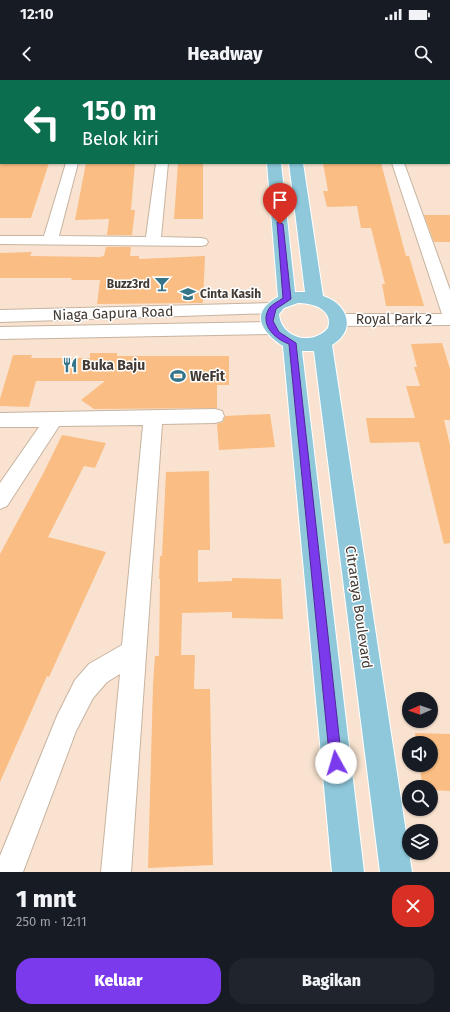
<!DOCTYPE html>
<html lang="id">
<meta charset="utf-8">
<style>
body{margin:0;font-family:"Fira Sans",sans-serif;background:#20242c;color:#f1f3f6;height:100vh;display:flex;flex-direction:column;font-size:15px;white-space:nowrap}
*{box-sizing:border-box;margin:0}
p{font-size:13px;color:#9ea1a6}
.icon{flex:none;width:22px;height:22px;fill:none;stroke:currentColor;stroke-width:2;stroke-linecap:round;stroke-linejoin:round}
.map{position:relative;height:792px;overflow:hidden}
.drawer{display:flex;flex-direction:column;background:#171b24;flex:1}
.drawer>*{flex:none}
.hud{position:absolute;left:0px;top:0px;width:450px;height:84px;box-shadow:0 1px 3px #0004;background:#0b6e4f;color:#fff;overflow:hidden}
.needle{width:26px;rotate:268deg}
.tools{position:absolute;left:402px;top:612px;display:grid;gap:8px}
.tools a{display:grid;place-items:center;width:36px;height:36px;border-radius:50%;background:#171b24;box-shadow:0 1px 3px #0004;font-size:20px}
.pin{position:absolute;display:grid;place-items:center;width:34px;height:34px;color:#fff;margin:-41px -17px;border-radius:50% 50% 50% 0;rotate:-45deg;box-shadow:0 0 4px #0007}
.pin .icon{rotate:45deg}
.me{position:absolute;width:44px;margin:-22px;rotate:354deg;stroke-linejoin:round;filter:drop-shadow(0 0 3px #0008)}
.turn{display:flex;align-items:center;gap:14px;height:84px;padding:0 16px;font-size:18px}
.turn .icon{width:52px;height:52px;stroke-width:2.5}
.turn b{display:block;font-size:28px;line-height:34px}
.round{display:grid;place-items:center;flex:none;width:42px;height:42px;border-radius:16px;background:#20242c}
.head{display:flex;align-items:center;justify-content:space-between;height:68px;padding:0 16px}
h1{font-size:24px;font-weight:800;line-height:30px}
.primary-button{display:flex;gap:8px;margin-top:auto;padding:8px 16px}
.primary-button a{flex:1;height:46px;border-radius:16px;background:#7c3aed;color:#fff;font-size:16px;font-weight:800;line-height:46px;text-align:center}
.primary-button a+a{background:#20242c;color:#f1f3f6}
.status{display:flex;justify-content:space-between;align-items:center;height:28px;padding:0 20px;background:#171b24;direction:ltr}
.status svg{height:11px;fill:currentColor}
header{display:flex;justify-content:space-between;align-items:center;height:52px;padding:0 16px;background:#171b24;font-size:18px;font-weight:800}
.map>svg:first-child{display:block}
</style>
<div class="status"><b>12:10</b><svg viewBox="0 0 49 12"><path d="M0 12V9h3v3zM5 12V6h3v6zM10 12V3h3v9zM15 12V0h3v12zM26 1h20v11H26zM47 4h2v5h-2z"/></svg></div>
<header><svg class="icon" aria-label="back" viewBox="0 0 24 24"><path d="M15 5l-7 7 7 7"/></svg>Headway<svg class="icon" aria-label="search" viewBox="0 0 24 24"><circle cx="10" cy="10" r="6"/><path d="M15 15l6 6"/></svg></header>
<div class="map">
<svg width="450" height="792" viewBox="0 0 450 792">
<rect width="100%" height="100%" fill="#f9e3d0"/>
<!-- building -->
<path fill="#fabd83" d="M0,83H49L31,138H0Z
M86,83H135L131,130H135L132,155H107L109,139L75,140Z
M178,83H203V139H174Z
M323,83H381L406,176H409L424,226H386L382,204H385L371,148H361L357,126L327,127L323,111H328Z
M424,135H450V162H434Z
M106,167H131L130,176H139V179L205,176L203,223L97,224L100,200H71L72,198H0V173L32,172L30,176L99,177L104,176Z
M442,263L450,289V340H444L450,365V463L444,464L419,362L370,363L366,338H415L406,306H420L414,287H417L411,264Z
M90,273H117V276H229V305H217V328L94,329L81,320L105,301H36L29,327L0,326V319L13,275H32L31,278H90Z
M270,334L275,367L219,370L217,344L223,342L225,336Z
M62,355L106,363L95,388L84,386L48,457L106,472L49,597L47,596L0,702V474L44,392Z
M209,391L210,470H198V502L232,501V498L281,499L283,539L232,538V532L182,533L181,575H195L194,609H210L213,785L148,788L153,605L155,576H159L160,499H159L160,476H162L166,392Z
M415,653L450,654V711L431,710V707H423L419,685H431V663H416Z"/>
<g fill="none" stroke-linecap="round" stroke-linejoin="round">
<defs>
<path id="minor" d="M10,0H21L10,1Z
M90,0H101L90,1Z
M167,0H177V1H167Z
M365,0H375V1H365Z
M66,83H78L59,156L146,157L156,83H168L161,157L201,158L206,159L208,162L206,165L201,166L0,164V156H44Z
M392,83H404L450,210V245L338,246L332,244L330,240L332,236L338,234H442Z
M273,223L279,224L281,228L279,232L273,233L0,242V230Z
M271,242L277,244L279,248L277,252L271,254L0,259V247Z
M215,329L222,331L224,336L222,341L215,343L162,344L131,792H101L120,594L107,602L93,618L76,651L23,792H0V776L57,636L75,600L89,584L122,565L143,345L59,346L7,426L0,429V403L39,347H0V333Z"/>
<path id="major" d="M260,0H272V1H260Z
M278,0H290V1H278Z
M267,83H281L295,212H305L289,83H303L323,216C348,224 357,250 332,265L412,792H380L314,271H302L364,792H332L283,266C270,258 253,242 265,227C270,222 272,220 278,217ZM298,223C312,223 334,229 328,248C313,266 281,259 279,234L284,228Z"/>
</defs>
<!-- minor casing -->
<use href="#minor" stroke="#c7b3a0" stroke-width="2"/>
<!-- major casing -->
<use href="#major" stroke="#fff" stroke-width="2"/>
<!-- minor -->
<use href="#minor" fill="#fff" fill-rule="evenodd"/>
<!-- major -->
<use href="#major" fill="#8ec8da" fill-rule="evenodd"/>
</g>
<!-- route -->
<path fill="#7c3aed" stroke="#51269a" d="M277,142L283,144L291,219L276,229L273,241L279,252L296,263L342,683L341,687L336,689L332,687L330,683L289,264C275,259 258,244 270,227C273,224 279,221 283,218Z"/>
<!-- icons -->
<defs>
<symbol id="bar-bare" viewBox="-9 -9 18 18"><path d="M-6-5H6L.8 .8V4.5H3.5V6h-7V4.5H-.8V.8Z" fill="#367589" stroke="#fff" stroke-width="2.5" paint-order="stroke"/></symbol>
<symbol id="school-bare" viewBox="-9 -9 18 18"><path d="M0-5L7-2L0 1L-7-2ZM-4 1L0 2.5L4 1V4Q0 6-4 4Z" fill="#367589" stroke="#fff" stroke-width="2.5" paint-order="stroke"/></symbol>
<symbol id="restaurant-bare" viewBox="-9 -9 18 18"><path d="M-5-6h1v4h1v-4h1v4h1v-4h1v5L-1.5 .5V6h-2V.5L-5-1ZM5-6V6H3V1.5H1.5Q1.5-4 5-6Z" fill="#367589" stroke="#fff" stroke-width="2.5" paint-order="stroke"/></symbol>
<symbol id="stadium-bare" viewBox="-9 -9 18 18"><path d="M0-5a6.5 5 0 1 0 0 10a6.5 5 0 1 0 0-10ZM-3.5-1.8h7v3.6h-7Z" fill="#367589" stroke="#fff" stroke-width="2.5" paint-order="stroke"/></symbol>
</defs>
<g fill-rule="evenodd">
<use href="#bar-bare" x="151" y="193" width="22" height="22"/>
<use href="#school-bare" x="177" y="203" width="22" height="22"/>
<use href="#restaurant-bare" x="59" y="274" width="22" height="22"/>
<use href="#stadium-bare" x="167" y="285" width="22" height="22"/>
</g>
<g text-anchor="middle" stroke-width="3" stroke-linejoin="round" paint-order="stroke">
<!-- far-poi labels -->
<g font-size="12" font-weight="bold" fill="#423932" stroke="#fff" text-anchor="end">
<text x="150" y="208">Buzz3rd</text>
<text x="200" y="218" text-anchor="start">Cinta Kasih</text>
</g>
<!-- street labels -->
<g font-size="14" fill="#423932" stroke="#fff">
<text transform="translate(113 233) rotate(-2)" y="5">Niaga Gapura Road</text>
<text x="394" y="244">Royal Park 2</text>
<text transform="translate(359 527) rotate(82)" y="5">Citraraya Boulevard</text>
</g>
<!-- poi labels -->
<g font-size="14" font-weight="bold" fill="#423932" stroke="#fff" text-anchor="start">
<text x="82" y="290">Buka Baju</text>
<text x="190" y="301">WeFit</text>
</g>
</g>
</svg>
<div class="tools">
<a><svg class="needle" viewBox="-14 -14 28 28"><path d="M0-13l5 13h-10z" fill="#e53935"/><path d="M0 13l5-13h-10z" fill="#9ea1a6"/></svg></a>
<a><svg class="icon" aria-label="sound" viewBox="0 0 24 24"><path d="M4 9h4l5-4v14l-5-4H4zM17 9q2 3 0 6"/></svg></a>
<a><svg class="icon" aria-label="search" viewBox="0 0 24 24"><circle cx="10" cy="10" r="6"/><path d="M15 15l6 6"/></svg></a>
<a><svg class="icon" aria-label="layers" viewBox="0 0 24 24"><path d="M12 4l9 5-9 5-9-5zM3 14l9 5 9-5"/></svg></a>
</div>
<div class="pin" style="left:280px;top:144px;background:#d93025"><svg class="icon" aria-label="arrive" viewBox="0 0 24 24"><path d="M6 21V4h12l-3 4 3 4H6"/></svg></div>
<svg class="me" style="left:336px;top:683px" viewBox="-20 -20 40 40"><circle r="19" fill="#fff"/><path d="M0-13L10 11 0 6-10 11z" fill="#7c3aed"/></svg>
<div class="hud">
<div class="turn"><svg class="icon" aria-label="left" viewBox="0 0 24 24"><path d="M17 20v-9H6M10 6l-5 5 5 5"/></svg><div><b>150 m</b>Belok kiri</div></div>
</div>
</div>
<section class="drawer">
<div class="head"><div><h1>1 mnt</h1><p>250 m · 12:11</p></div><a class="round" style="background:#d93025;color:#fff"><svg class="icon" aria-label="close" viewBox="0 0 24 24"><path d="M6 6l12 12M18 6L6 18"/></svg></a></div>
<div class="primary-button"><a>Keluar</a><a>Bagikan</a></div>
</section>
